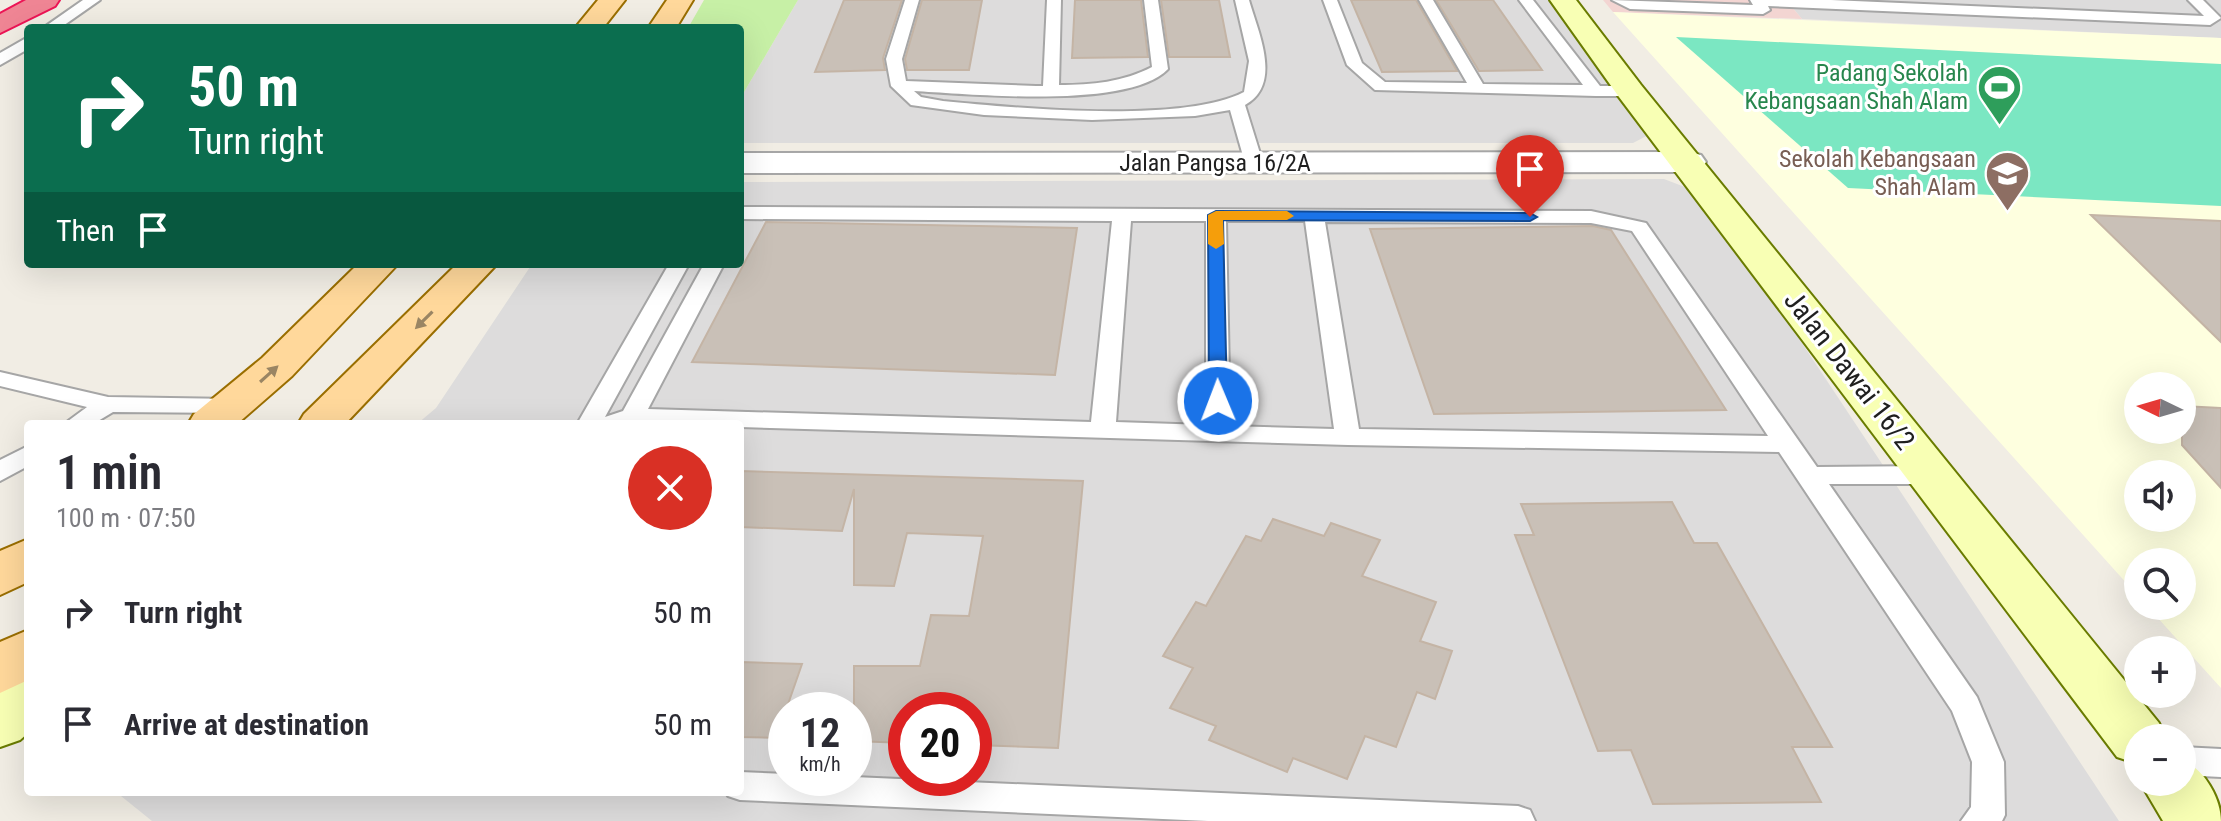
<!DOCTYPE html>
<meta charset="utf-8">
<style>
body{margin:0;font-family:"Roboto Condensed",sans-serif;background:#f2f2f3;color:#2b2b33;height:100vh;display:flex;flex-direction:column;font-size:30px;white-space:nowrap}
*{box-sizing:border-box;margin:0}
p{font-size:26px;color:#7c7c81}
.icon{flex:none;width:44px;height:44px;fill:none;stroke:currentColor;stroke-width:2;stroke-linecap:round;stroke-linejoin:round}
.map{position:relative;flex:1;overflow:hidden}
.details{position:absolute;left:24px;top:420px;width:720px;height:376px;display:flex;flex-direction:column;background:#fff;border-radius:8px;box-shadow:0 8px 32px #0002}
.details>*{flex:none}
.banner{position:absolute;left:24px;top:24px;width:720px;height:244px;border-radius:8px;box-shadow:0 8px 32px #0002;background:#0b6e4f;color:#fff;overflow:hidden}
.needle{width:52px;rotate:275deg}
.controls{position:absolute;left:2124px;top:372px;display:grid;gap:16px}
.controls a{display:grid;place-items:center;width:72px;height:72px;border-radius:50%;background:#fff;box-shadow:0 8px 32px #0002;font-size:40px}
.speed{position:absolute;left:768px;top:692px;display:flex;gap:16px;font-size:40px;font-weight:700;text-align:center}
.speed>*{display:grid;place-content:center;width:104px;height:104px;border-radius:50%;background:#fff;box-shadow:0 8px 32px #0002;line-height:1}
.speed small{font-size:20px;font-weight:400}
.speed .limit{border:12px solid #d22;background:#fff;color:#111}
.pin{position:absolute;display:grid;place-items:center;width:68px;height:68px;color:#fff;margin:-82px -34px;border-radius:50% 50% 50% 0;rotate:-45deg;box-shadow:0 0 8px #0007}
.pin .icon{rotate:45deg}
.me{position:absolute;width:88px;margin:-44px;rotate:359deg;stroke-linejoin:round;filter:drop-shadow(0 0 6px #0008)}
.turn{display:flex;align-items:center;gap:28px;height:168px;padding:0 32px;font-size:36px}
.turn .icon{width:104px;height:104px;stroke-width:2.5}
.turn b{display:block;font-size:56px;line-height:68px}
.then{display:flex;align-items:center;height:76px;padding:0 32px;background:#0003;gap:16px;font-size:30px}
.round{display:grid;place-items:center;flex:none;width:84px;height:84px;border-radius:42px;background:#f2f2f3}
.headline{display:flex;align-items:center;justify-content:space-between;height:136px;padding:0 32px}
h1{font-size:48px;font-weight:600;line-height:60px}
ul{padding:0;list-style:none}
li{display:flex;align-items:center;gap:24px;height:112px;padding:0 32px}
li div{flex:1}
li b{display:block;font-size:30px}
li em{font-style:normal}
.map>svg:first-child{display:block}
</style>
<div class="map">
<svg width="2221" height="821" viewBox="0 0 2221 821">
<rect width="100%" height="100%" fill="#f1ede4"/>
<!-- residential -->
<path fill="#dddcdc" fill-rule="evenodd" d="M798,0H1552L1658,130L1633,143H740V99Z
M1786,0H2221V38L1802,19Z
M1664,179L1703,194L2119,821H152L116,792H740V424H417L436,408L532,264H740V182ZM786,710H854V778H786ZM906,710H974V778H906Z"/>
<!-- commercial -->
<path fill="#f3d5d2" d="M1603,0H1786L1802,19L1613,12Z"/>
<!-- education -->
<path fill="#feffdf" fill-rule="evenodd" d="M1613,12L2221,38V688L2147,606H2182V562H2138V596ZM2138,386H2182V430H2138ZM2138,474H2182V518H2138Z"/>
<!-- grass -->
<path fill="#c7f0a6" d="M704,0H798L740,99V28H688Z"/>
<!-- pitch -->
<path fill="#7be7c2" d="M1676,37L2221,64V206L1848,188Z"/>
<!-- building -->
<path fill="#c9c0b7" stroke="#c4b4a5" stroke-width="2" d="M844,0H902L883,58L885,70L815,72Z
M922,0H982L969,70H907L905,59Z
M1075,0H1141L1148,57L1072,58Z
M1161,0H1219L1230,57H1169Z
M1351,0H1416L1457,71L1382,72Z
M1436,0H1493L1542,70L1479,71Z
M2091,215L2221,221V342Z
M766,222L1077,228L1055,375L692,362Z
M1593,226L1611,230L1726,410L1434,414L1370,229Z
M2182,406L2221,408V488L2182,445Z
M740,471L1083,481L1058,748L974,745V710H906V743L854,741V666H920L931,615L969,616L983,536L907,533L894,586L854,585V489L842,531L740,527Z
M1672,502L1694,543H1717L1832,747H1792L1821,802L1653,804L1631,750L1598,751L1515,535H1534L1521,504Z
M1273,519L1324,536L1331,523L1380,540L1362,576L1436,602L1420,641L1452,651L1435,699L1417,692L1396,747L1365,736L1347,779L1293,758L1287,772L1209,740L1216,726L1170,708L1193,668L1163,656L1196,602L1206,606L1246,536L1261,541Z
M740,662L802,664L786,710L780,738L740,737Z"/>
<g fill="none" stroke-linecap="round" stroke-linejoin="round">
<defs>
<path id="lane" d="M83,0H100L60,28H43Z
M905,0H919L902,59L906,81L1036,86H1043L1047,0H1061L1059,85C1092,85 1123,82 1152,67L1144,0H1158L1168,69C1129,110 970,94 914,91L921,97L943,101C1015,108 1182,124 1244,92L1249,61L1235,0H1249C1258,32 1283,84 1245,105L1263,163L1254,168L1245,163L1230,110L1195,116L1092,120L984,115L911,105L891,86L886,59Z
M1323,0H1337L1362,63L1385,82L1467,83L1419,0H1433L1483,84L1583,85L1519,0H1533L1600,86H1630L1638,91L1630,96H1596L1375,90L1347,65Z
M1612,0L1753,5L1750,0H1831L2204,16L2188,0H2203L2221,18L2210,25L1768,6L1770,10L1763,14L1630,9Z
M28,37V49L0,65V53Z
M740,207L1591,211L1646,223L1817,467L1932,466L1941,469L1945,475L1941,481L1932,484H1829L1977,697L2004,762L2005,815L2002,821H1961L1971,807L1972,762L1952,711L1779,452L1348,445L740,427V424H577L669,264H689L605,417L623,411L704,264H724L648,409L1091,422L1112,221L740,219ZM1131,221H1206V425L1116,422ZM1226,221H1305L1334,429L1230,426ZM1325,222L1591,223L1632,231L1768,436L1359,429Z
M0,372L108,397L233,399L241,401L245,406L241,411L233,413L113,412L93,424H64L87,407L0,386Z
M28,446V466L0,481V460Z
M2182,747L2221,749V777L2182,775Z
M740,772L786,774V778L854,777L1518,806L1530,810L1535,821H1208L740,800L728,796L726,792H740Z"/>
<path id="street" d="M1689,152L1701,155L1706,162L1701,169L1689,172L740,173V153Z"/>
<path id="secondary" d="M1550,0H1576L1641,85L2159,723L2166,738H2138V764L2117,757L1619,97Z
M28,676V733L20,740L0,747V689L8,683Z
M2182,760C2204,768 2221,799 2221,821H2163L2140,782H2182Z"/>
<path id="primary" d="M598,0H625L603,28H575Z
M667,0H693L676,28H648Z
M358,264H398L292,376L237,424H188L194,414L262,358Z
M457,264H497L345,424H298L304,414Z
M28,539V582L0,595V551Z
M28,630V680L0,693V642Z"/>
<path id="highway" d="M26,0H59L55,6L0,33V14Z"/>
</defs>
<!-- lane casing -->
<use href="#lane" stroke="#a6a6a6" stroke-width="4"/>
<!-- street casing -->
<use href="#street" stroke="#a6a6a6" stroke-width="4"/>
<!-- secondary casing -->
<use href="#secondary" stroke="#6a7c00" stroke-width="4"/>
<!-- primary casing -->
<use href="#primary" stroke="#9a6e00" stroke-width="4"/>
<!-- highway casing -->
<use href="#highway" stroke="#ec1455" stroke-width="4"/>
<!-- lane -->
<use href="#lane" fill="#fff" fill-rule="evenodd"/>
<!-- street -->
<use href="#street" fill="#fff" fill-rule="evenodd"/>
<!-- secondary -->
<use href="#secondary" fill="#f8ffb4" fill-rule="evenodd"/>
<!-- primary -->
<use href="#primary" fill="#ffd89b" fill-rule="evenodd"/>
<!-- highway -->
<use href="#highway" fill="#ef8594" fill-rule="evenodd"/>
</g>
<!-- one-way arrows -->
<defs><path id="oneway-solid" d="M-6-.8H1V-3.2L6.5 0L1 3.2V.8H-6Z" transform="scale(2)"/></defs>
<g fill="#9a8563">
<use href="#oneway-solid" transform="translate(424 320) rotate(135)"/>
<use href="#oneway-solid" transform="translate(269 374) rotate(-42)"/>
</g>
<!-- route -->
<path fill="#1a73e8" stroke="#114b97" stroke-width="2" d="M1216,211L1530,213L1537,217L1530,221L1223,220L1227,401L1218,406L1209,401L1208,215Z"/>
<!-- slow -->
<path fill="#f59e0b" d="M1216,211H1287L1294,216L1287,220H1223L1224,244L1216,249L1208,244V215Z"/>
<!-- icons -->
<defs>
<symbol id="stadium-pin" viewBox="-11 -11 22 30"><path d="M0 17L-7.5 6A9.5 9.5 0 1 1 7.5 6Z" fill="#2e9e5b" stroke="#fff"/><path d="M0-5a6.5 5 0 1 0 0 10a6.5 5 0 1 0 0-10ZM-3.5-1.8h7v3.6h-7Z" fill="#fff"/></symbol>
<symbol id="school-pin" viewBox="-11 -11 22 30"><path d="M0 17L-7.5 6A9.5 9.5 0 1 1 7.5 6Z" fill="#8d6e63" stroke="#fff"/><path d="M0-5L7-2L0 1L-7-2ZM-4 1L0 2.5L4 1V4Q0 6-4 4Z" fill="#fff"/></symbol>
</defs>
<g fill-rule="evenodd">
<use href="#stadium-pin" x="1974" y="62" width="51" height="69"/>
<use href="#school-pin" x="1982" y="148" width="51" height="69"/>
</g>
<g text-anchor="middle" stroke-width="6" stroke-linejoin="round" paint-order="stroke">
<!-- far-leisure labels -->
<g font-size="24" fill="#27864d" stroke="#fff" text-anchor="end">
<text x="1968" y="81">Padang Sekolah<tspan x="1968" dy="28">Kebangsaan Shah Alam</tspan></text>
</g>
<!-- far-education labels -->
<g font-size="24" fill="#785e54" stroke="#fff" text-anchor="end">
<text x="1976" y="167">Sekolah Kebangsaan<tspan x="1976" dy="28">Shah Alam</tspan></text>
</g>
<!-- far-street labels -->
<g font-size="24" fill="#1f1f1f" stroke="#fff">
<text x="1215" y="171">Jalan Pangsa 16/2A</text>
</g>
<!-- street labels -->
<g font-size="28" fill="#1f1f1f" stroke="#fff">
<text transform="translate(1850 370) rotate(52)" y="10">Jalan Dawai 16/2</text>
</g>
</g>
</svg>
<div class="controls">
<a><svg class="needle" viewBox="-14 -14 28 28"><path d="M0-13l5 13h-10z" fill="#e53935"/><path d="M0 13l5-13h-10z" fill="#7c7c81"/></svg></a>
<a><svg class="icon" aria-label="sound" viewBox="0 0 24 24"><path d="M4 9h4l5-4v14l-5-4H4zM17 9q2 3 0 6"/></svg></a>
<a><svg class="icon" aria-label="search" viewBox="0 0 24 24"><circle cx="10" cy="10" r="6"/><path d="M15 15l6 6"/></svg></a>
<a>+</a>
<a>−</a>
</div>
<div class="speed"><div>12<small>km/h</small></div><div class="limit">20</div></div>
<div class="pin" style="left:1530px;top:217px;background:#d93025"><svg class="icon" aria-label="arrive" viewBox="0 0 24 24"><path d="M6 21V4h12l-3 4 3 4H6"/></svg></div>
<svg class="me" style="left:1218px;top:401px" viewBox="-20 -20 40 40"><circle r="17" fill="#1a73e8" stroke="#fff" stroke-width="3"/><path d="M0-11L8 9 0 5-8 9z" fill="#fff"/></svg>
<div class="banner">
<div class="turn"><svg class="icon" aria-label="right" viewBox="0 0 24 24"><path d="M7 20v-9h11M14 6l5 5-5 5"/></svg><div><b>50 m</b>Turn right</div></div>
<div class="then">Then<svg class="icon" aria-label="arrive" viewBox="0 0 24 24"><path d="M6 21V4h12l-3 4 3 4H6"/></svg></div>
</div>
<section class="details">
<div class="headline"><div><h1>1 min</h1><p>100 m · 07:50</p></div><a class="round" style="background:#d93025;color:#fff"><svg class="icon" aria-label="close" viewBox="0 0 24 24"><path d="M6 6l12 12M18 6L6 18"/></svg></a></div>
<ul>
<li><svg class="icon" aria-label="right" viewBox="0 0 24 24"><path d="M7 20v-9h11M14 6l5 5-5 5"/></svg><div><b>Turn right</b></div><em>50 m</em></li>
<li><svg class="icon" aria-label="arrive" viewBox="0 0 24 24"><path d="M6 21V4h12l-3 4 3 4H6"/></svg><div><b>Arrive at destination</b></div><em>50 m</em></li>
</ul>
</section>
</div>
